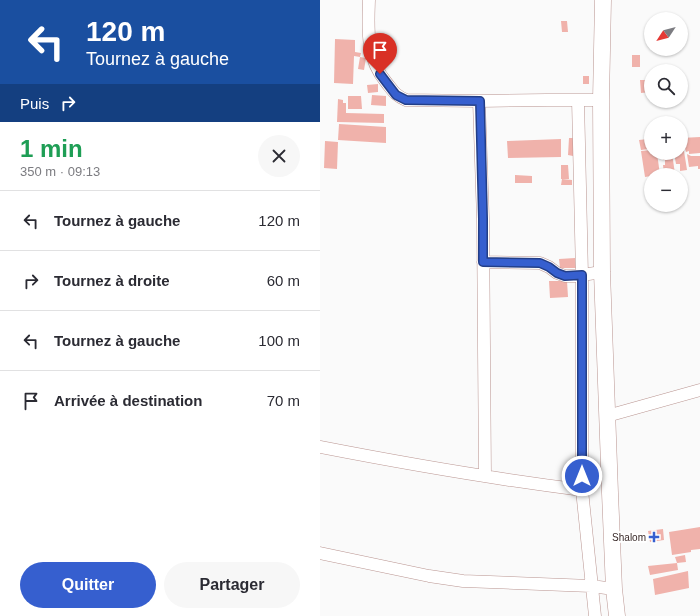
<!DOCTYPE html>
<html lang="fr">
<meta charset="utf-8">
<style>
body{margin:0;font-family:Arial,sans-serif;background:#f7f7f7;color:#2b2b33;height:100vh;display:flex;flex-direction:column;font-size:15px;white-space:nowrap}
*{box-sizing:border-box;margin:0}
p{font-size:13px;color:#7c7c81}
.icon{flex:none;width:22px;height:22px;fill:none;stroke:currentColor;stroke-width:2;stroke-linecap:round;stroke-linejoin:round}
.map{position:relative;flex:1;overflow:hidden}
.sheet{display:flex;flex-direction:column;background:#fff;width:320px}
.sheet>*{flex:none}
.top-card{background:#1a4fa0;color:#fff;overflow:hidden}
.needle{width:26px;rotate:234deg}
.fabs{position:absolute;left:324px;top:12px;display:grid;gap:8px}
.fabs a{display:grid;place-items:center;width:44px;height:44px;border-radius:50%;background:#fff;box-shadow:0 1px 3px #0004;font-size:20px}
.pin{position:absolute;display:grid;place-items:center;width:34px;height:34px;color:#fff;margin:-41px -17px;border-radius:50% 50% 50% 0;rotate:-45deg;box-shadow:0 0 4px #0007}
.pin .icon{rotate:45deg}
.me{position:absolute;width:44px;margin:-22px;rotate:0deg;stroke-linejoin:round;filter:drop-shadow(0 0 3px #0008)}
.turn{display:flex;align-items:center;gap:14px;height:84px;padding:0 20px;font-size:18px}
.turn .icon{width:52px;height:52px;stroke-width:2.5}
.turn b{display:block;font-size:28px;line-height:34px}
.then{display:flex;align-items:center;height:38px;padding:0 20px;background:#0003;gap:8px;font-size:15px}
.round{display:grid;place-items:center;flex:none;width:42px;height:42px;border-radius:21px;background:#f7f7f7}
.overview{display:flex;align-items:center;justify-content:space-between;height:68px;padding:0 20px}
h1{font-size:24px;font-weight:600;line-height:30px;color:#1e9e55}
.action{display:flex;gap:8px;margin-top:auto;padding:8px 20px}
.action a{flex:1;height:46px;border-radius:24px;background:#365fcf;color:#fff;font-size:16px;font-weight:600;line-height:46px;text-align:center}
.action a+a{background:#f7f7f7;color:#2b2b33}
ul{padding:0;list-style:none}
li{display:flex;align-items:center;gap:12px;height:60px;padding:0 20px;border-top:1px solid #e1e1e2}
li div{flex:1}
li b{display:block;font-size:15px}
li em{font-style:normal}
main{display:flex;flex:1;min-height:0}
.map>svg:first-child{display:block}
</style>
<main>
<section class="sheet">
<div class="top-card">
<div class="turn"><svg class="icon" aria-label="left" viewBox="0 0 24 24"><path d="M17 20v-9H6M10 6l-5 5 5 5"/></svg><div><b>120 m</b>Tournez à gauche</div></div>
<div class="then">Puis<svg class="icon" aria-label="right" viewBox="0 0 24 24"><path d="M7 20v-9h11M14 6l5 5-5 5"/></svg></div>
</div>
<div class="overview"><div><h1>1 min</h1><p>350 m · 09:13</p></div><a class="round"><svg class="icon" aria-label="close" viewBox="0 0 24 24"><path d="M6 6l12 12M18 6L6 18"/></svg></a></div>
<ul>
<li><svg class="icon" aria-label="left" viewBox="0 0 24 24"><path d="M17 20v-9H6M10 6l-5 5 5 5"/></svg><div><b>Tournez à gauche</b></div><em>120 m</em></li>
<li><svg class="icon" aria-label="right" viewBox="0 0 24 24"><path d="M7 20v-9h11M14 6l5 5-5 5"/></svg><div><b>Tournez à droite</b></div><em>60 m</em></li>
<li><svg class="icon" aria-label="left" viewBox="0 0 24 24"><path d="M17 20v-9H6M10 6l-5 5 5 5"/></svg><div><b>Tournez à gauche</b></div><em>100 m</em></li>
<li><svg class="icon" aria-label="arrive" viewBox="0 0 24 24"><path d="M6 21V4h12l-3 4 3 4H6"/></svg><div><b>Arrivée à destination</b></div><em>70 m</em></li>
</ul>
<div class="action"><a>Quitter</a><a>Partager</a></div>
</section>
<div class="map">
<svg width="380" height="616" viewBox="0 0 380 616">
<rect width="100%" height="100%" fill="#fafafa"/>
<!-- building -->
<path fill="#f0b2ab" d="M241,21H247L248,32H242Z
M15,39L35,40V52L41,53L40,57L46,58L44,70L38,69L40,57L34,56L33,84L14,83Z
M312,55H320V67H312Z
M263,76H269V84H263Z
M320,80H331V92L321,93Z
M58,84V92L48,93L47,85Z
M52,95L66,96V106L51,105Z
M28,96H41L42,109H28Z
M18,99L23,100V103H26V113L64,114V123L17,122Z
M19,124L66,127V143L18,140Z
M380,137V153L369,154V151L366,152L365,148L361,149V138Z
M249,138H254L253,156L248,155Z
M241,139V157L188,158L187,141Z
M328,139L329,149L321,150L319,140Z
M5,141L18,142L17,169L4,168Z
M331,150V153H337L340,175H331V176L325,177L321,151Z
M361,150L364,151L367,170L360,171V164H356L354,153H361Z
M342,153H352L355,174L344,175L343,165H345V160H343Z
M367,154L371,156H380V169H378V166L369,167Z
M241,165H248L249,179H241Z
M195,175L212,176V183H195Z
M242,179L252,180V185H241Z
M255,258L256,268H240L239,259Z
M229,281H247L248,297L230,298Z
M380,527V549L371,550V552L352,555L349,532Z
M343,529L344,540L330,542L328,531Z
M365,555L366,562L357,563L355,557Z
M357,563L358,570L330,575L328,566Z
M368,571L369,588L335,595L333,579Z"/>
<g fill="none" stroke-linecap="round" stroke-linejoin="round">
<defs>
<path id="minor" d="M49,0C48,29 46,58 66,82C74,92 75,95 86,100L159,101L227,100H281
M258,100L262,275V490L275,616
M159,101L163,219L165,476
M163,262L220,263L229,267L237,273L245,276H255L282,272
M287,416L380,390
M0,447C87,464 174,479 262,490
M0,553L109,576L143,581L271,586L294,589"/>
<path id="secondary" d="M283,0L281,100L282,272L290,493L294,589L297,616"/>
</defs>
<!-- minor casing -->
<use href="#minor" stroke="#ba9591" stroke-width="13"/>
<!-- secondary casing -->
<use href="#secondary" stroke="#ba9591" stroke-width="17"/>
<!-- minor -->
<use href="#minor" stroke="#fff" stroke-width="12"/>
<!-- secondary -->
<use href="#secondary" stroke="#fff" stroke-width="16"/>
</g>
<g fill="none" stroke-linecap="round" stroke-linejoin="round">
<defs>
<path id="route" d="M60,74L76,95L86,100L160,101L163,219V262L220,263L229,267L237,273L245,276L262,275V476"/>
</defs>
<!-- route casing -->
<use href="#route" stroke="#233e87" stroke-width="10"/>
<!-- route -->
<use href="#route" stroke="#365fcf" stroke-width="7"/>
</g>
<!-- markers -->
<path fill="#365fcf" stroke="#fff" stroke-width="1.5" d="M332 531h4v4h4v4h-4v4h-4v-4h-4v-4h4z"/>
<g text-anchor="middle" stroke-width="3.5" stroke-linejoin="round" paint-order="stroke">
<!-- poi labels -->
<g font-size="10" fill="#392a29" stroke="#fff" text-anchor="end">
<text x="326" y="541">Shalom</text>
</g>
</g>
</svg>
<div class="fabs">
<a><svg class="needle" viewBox="-14 -14 28 28"><path d="M0-13l5 13h-10z" fill="#e53935"/><path d="M0 13l5-13h-10z" fill="#7c7c81"/></svg></a>
<a><svg class="icon" aria-label="search" viewBox="0 0 24 24"><circle cx="10" cy="10" r="6"/><path d="M15 15l6 6"/></svg></a>
<a>+</a>
<a>−</a>
</div>
<div class="pin" style="left:60px;top:74px;background:#d93025"><svg class="icon" aria-label="arrive" viewBox="0 0 24 24"><path d="M6 21V4h12l-3 4 3 4H6"/></svg></div>
<svg class="me" style="left:262px;top:476px" viewBox="-20 -20 40 40"><circle r="17" fill="#365fcf" stroke="#fff" stroke-width="3"/><path d="M0-11L8 9 0 5-8 9z" fill="#fff"/></svg>
</div>
</main>
